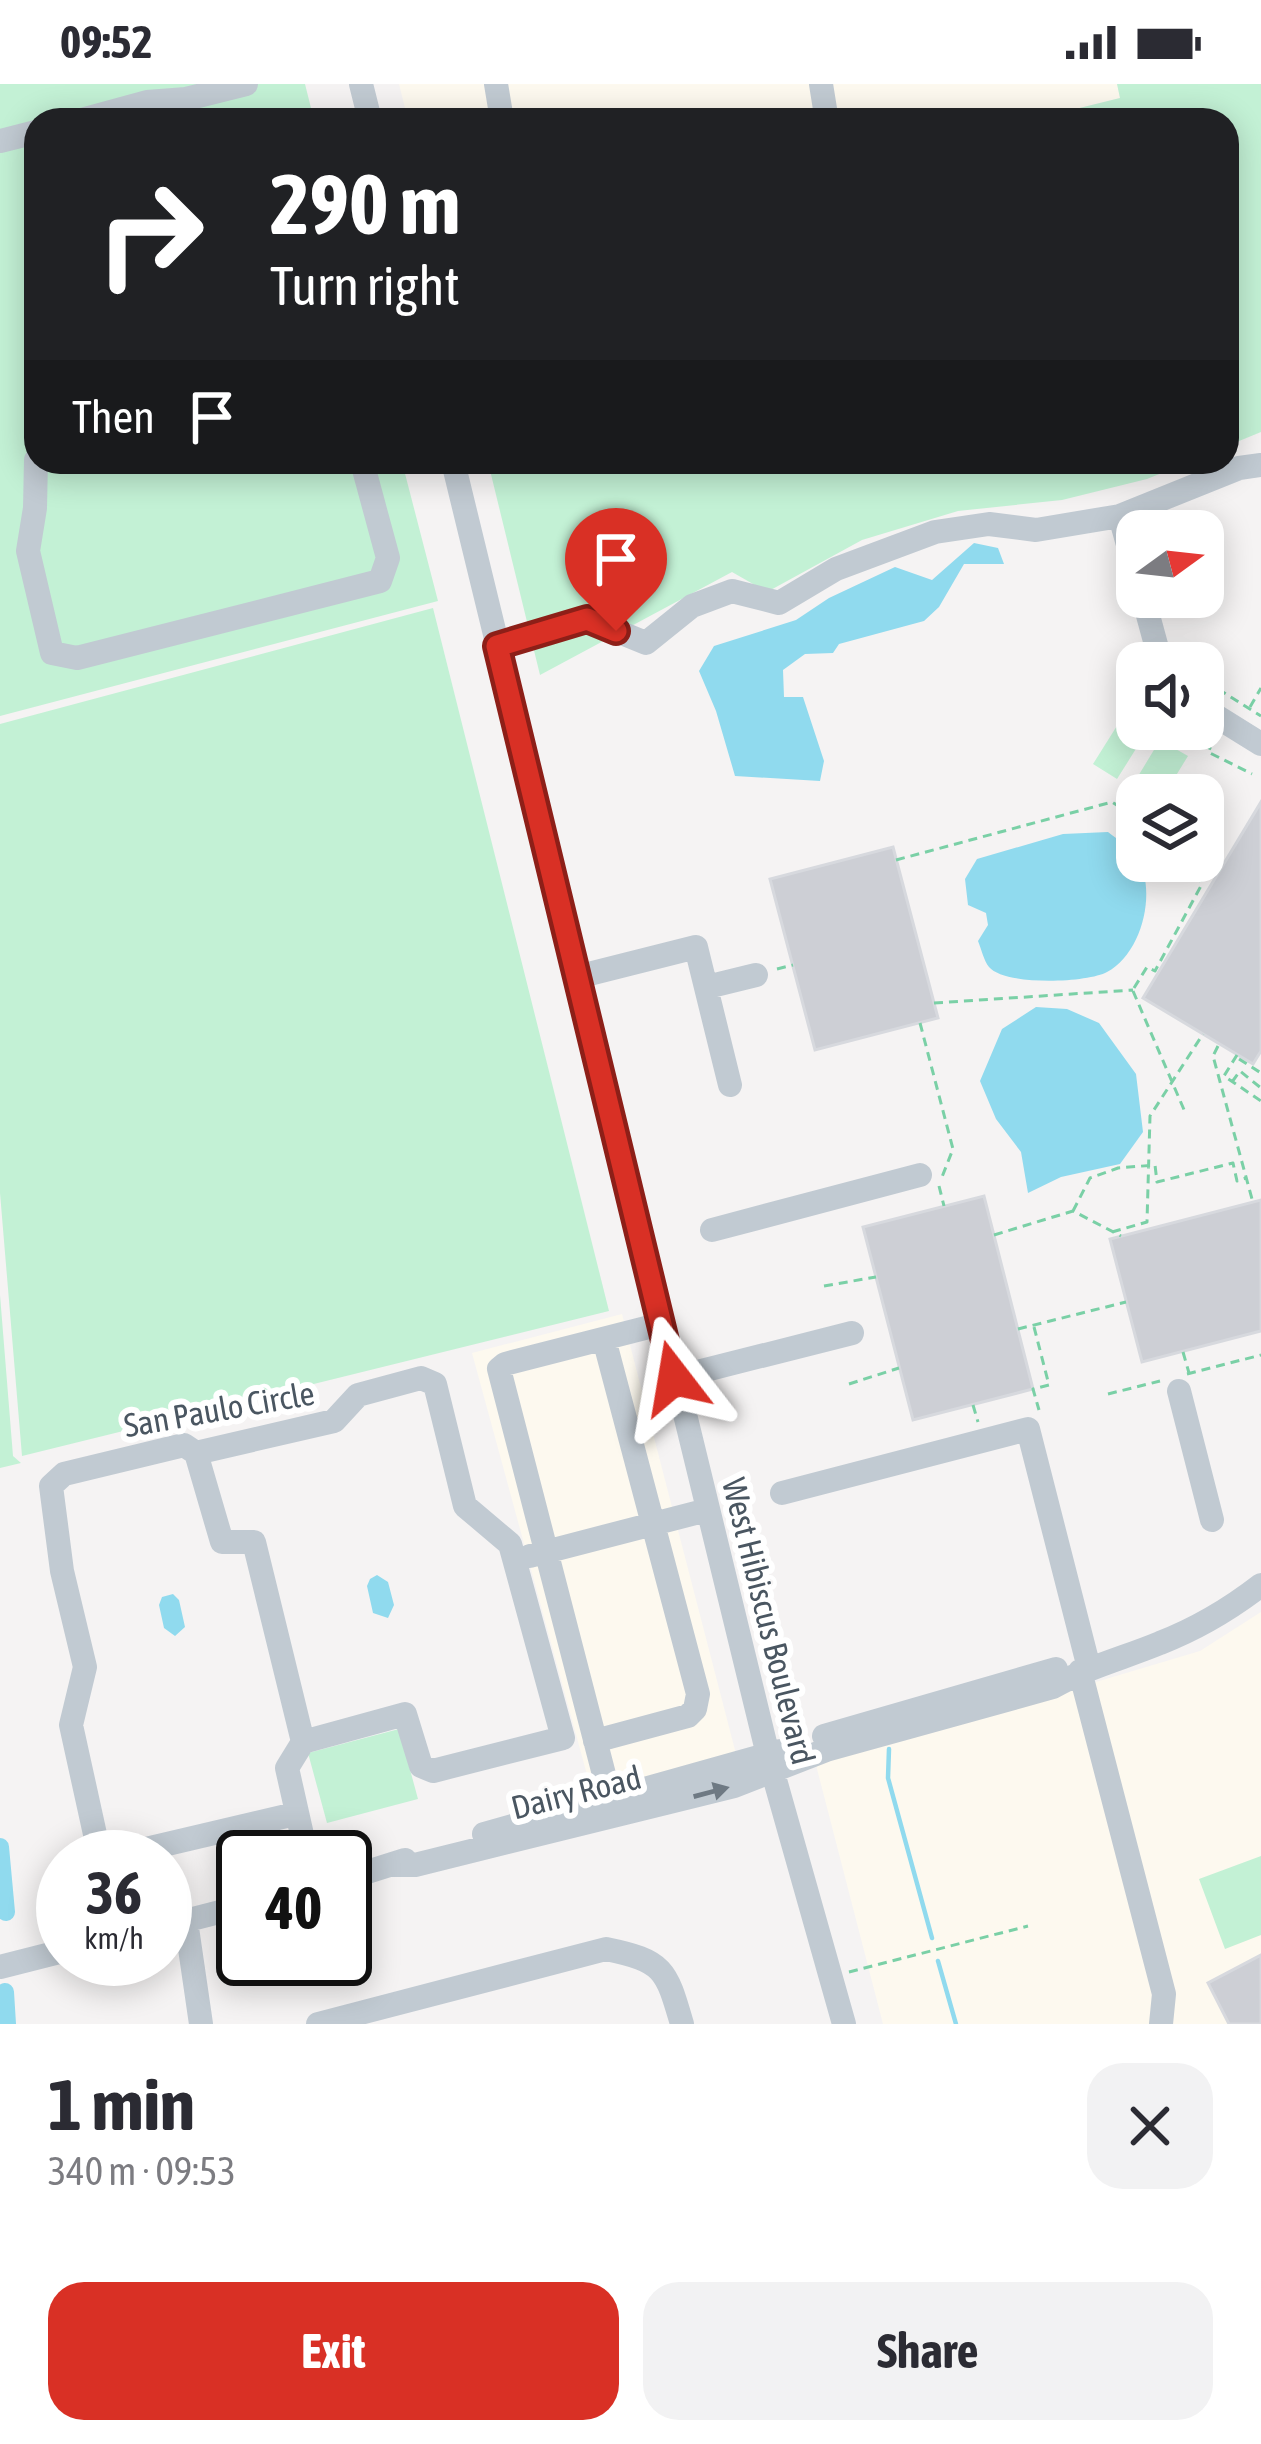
<!DOCTYPE html>
<meta charset="utf-8">
<style>
body{margin:0;font-family:"Asap Condensed",sans-serif;background:#f2f2f3;color:#2b2b33;height:100vh;display:flex;flex-direction:column;font-size:45px;white-space:nowrap}
*{box-sizing:border-box;margin:0}
p{font-size:39px;color:#7c7c81}
.icon{flex:none;width:66px;height:66px;fill:none;stroke:currentColor;stroke-width:2;stroke-linecap:round;stroke-linejoin:round}
.map{position:relative;height:1940px;overflow:hidden}
.side{display:flex;flex-direction:column;background:#fff;flex:1}
.side>*{flex:none}
.top-card{position:absolute;left:24px;top:24px;width:1215px;height:366px;border-radius:36px;box-shadow:0 6px 30px #0003;background:#202124;color:#fff;overflow:hidden}
.needle{width:78px;rotate:75deg}
.controls{position:absolute;left:1116px;top:426px;display:grid;gap:24px}
.controls a{display:grid;place-items:center;width:108px;height:108px;border-radius:24px;background:#fff;box-shadow:0 6px 30px #0003;font-size:60px}
.speed{position:absolute;left:36px;top:1746px;display:flex;gap:24px;font-size:60px;font-weight:700;text-align:center}
.speed>*{display:grid;place-content:center;width:156px;height:156px;border-radius:50%;background:#fff;box-shadow:0 6px 30px #0003;line-height:1}
.speed small{font-size:30px;font-weight:400}
.speed .limit{border:6px solid #111;border-radius:18px;background:#fff;color:#111}
.pin{position:absolute;display:grid;place-items:center;width:102px;height:102px;color:#fff;margin:-123px -51px;border-radius:50% 50% 50% 0;rotate:-45deg;box-shadow:0 0 12px #0007}
.pin .icon{rotate:45deg}
.me{position:absolute;width:132px;margin:-66px;rotate:346deg;stroke-linejoin:round;filter:drop-shadow(0 0 9px #0008)}
.turn{display:flex;align-items:center;gap:42px;height:252px;padding:0 48px;font-size:54px}
.turn .icon{width:156px;height:156px;stroke-width:2.5}
.turn b{display:block;font-size:84px;line-height:102px}
.then{display:flex;align-items:center;height:114px;padding:0 48px;background:#0003;gap:24px;font-size:45px}
.round{display:grid;place-items:center;flex:none;width:126px;height:126px;border-radius:36px;background:#f2f2f3}
.head{display:flex;align-items:center;justify-content:space-between;height:204px;padding:0 48px}
h1{font-size:72px;font-weight:700;line-height:90px}
.cta{display:flex;gap:24px;margin-top:auto;padding:24px 48px}
.cta a{flex:1;height:138px;border-radius:36px;background:#d93025;color:#fff;font-size:48px;font-weight:700;line-height:138px;text-align:center}
.cta a+a{background:#f2f2f3;color:#2b2b33}
.status{display:flex;justify-content:space-between;align-items:center;height:84px;padding:0 60px;background:#fff;direction:ltr}
.status svg{height:33px;fill:currentColor}
.map>svg:first-child{display:block}
</style>
<div class="status"><b>09:52</b><svg viewBox="0 0 49 12"><path d="M0 12V9h3v3zM5 12V6h3v6zM10 12V3h3v9zM15 12V0h3v12zM26 1h20v11H26zM47 4h2v5h-2z"/></svg></div>
<div class="map">
<svg width="1261" height="1940" viewBox="0 0 1261 1940">
<rect width="100%" height="100%" fill="#f5f3f3"/>
<!-- commercial -->
<path fill="#fdf9ef" d="M399,0H1117L1120,14L1031,36H408Z
M622,1230L736,1670L592,1709L472,1269Z
M1261,1528V1940H883L816,1681L1200,1567Z"/>
<!-- green -->
<path fill="#c3f1d5" d="M0,0H305L314,36H36V378H402L438,517L0,632Z
M1117,0H1261V348L1227,362V36H1031L1120,14Z
M488,378H1189L1147,395L1062,416L958,427L862,456L767,508L732,488L540,591Z
M433,524L609,1227L22,1372L0,1109V640Z
M1120,637L1144,652L1117,695L1093,680Z
M1160,656L1188,672L1164,711H1137V719L1126,712Z
M0,1211L13,1372L21,1379L0,1384Z
M399,1645L418,1715L327,1739L308,1669Z
M1261,1772V1851L1225,1865L1199,1795Z"/>
<!-- water -->
<path fill="#90daee" d="M974,459L998,464L1004,480H964L939,523L924,537L839,560L833,569L805,570L783,586L784,613H803L824,677L820,697L735,692L716,627L699,587L714,562L796,536L829,514L895,483L932,496Z
M1108,748C1117,755 1130,763 1136,772C1158,804 1143,869 1107,888C1087,899 1005,902 989,883C984,877 981,864 978,857L988,841L986,829L968,821L965,795L977,775L1063,750Z
M1036,923L1067,925L1099,939L1136,990L1143,1048L1120,1080L1061,1093L1028,1109L1021,1068L996,1035L980,997L1002,945Z
M377,1491L388,1498L394,1521L388,1534L373,1529L367,1502L370,1495Z
M173,1510L179,1516L185,1543L175,1552L164,1544L159,1521L162,1513Z"/>
<g fill="none" stroke-linecap="round" stroke-linejoin="round">
<!-- stream -->
<path stroke="#90daee" stroke-width="4.5" d="M889,1665L888,1694L932,1854
M938,1877L956,1940"/>
<!-- canal -->
<path stroke="#90daee" stroke-width="18" d="M0,1763L6,1828
M5,1908L7,1940"/>
</g>
<!-- building -->
<path fill="#cdcfd5" stroke="#d7d9de" stroke-width="3" d="M1261,718V967L1253,980L1143,914Z
M893,763L938,934L815,966L770,795Z
M984,1112L1033,1305L913,1336L863,1143Z
M1261,1116V1247L1142,1278L1110,1155Z
M1261,1871V1940H1229L1208,1899Z"/>
<g fill="none" stroke-linecap="round" stroke-linejoin="round">
<!-- path -->
<path stroke="#7ad0a6" stroke-width="3" stroke-dasharray="9 6" stroke-linecap="butt" d="M1218,605L1261,632
M1250,623L1261,604
M1178,645L1210,664L1208,668L1252,690
M896,776L1112,718L1137,734
M1203,776L1220,787
M777,885L793,881
M1134,904L1147,883L1155,887L1202,800L1199,793L1208,779
M1133,907L1185,1028
M934,919L1133,906
M920,939L953,1065L942,1093
M1218,962L1213,972L1252,1115
M1237,971L1224,992L1261,1017
M1239,975L1261,989
M1232,998L1240,987L1261,1004
M939,1102L944,1122
M1073,1127L1090,1094L1118,1084L1155,1081L1157,1098L1233,1079L1237,1097L1246,1094
M1112,1148L1147,1138L1150,1032L1203,950
M994,1151L1073,1127L1121,1152
M824,1202L876,1193
M1034,1243L1049,1301L1033,1305L1039,1326
M1018,1245L1126,1218
M1183,1268L1189,1289
M1187,1290L1261,1271
M849,1300L899,1284
M1108,1310L1160,1297
M973,1321L978,1338
M849,1888L1028,1842"/>
<!-- minor -->
<path stroke="#c1cad2" stroke-width="24" d="M361,0L370,36
M496,0L502,36
M81,36L147,18L186,15L246,0
M820,36L825,25L821,0
M0,57L36,48
M36,376L35,424L28,467L52,569L77,574L380,497L388,474L362,378
M453,378L768,1671L844,1940
M1120,432L1137,493
M1143,513L1161,579
M497,562L587,535L646,559L692,522L732,507L779,519L836,485L935,448L989,440L1036,446L1120,432L1239,384L1261,381
M1203,624L1261,660
M577,893L696,863L730,1001
M707,903L756,891
M712,1146L920,1091
M674,1294L852,1249
M1179,1307L1212,1436
M196,1369L222,1458H254L303,1658L287,1684L307,1773
M782,1409L1028,1345L1089,1584
M530,1472L707,1426
M1080,1587L1164,1910L1161,1940
M824,1652L1056,1585
M595,1657L688,1632L695,1625L698,1610L604,1255
M614,1729L499,1285L505,1280L661,1240
M484,1750L780,1667
M100,1773L71,1641L85,1583L62,1487L51,1402L64,1390L184,1361L196,1369L334,1337L358,1311L421,1294L435,1300L465,1422L510,1460L563,1654L433,1687L421,1682L405,1630L303,1658
M112,1773L295,1730
M393,1781H415L734,1702L826,1666L1053,1603C1087,1583 1124,1574 1160,1559C1196,1545 1230,1525 1261,1501
M345,1795L405,1776
M186,1837L201,1940
M165,1842L243,1822
M0,1883L63,1867
M318,1940L606,1865C664,1877 666,1885 682,1940"/>
</g>
<!-- one-way arrows -->
<defs><path id="oneway-solid" d="M-6-.8H1V-3.2L6.5 0L1 3.2V.8H-6Z" transform="scale(3)"/></defs>
<use fill="#6e7983" href="#oneway-solid" transform="translate(711 1708) rotate(-15)"/>
<g fill="none" stroke-linecap="round" stroke-linejoin="round">
<defs>
<path id="route" d="M616,547L587,535L497,562L674,1294"/>
</defs>
<!-- route casing -->
<use href="#route" stroke="#8d1f18" stroke-width="30"/>
<!-- route -->
<use href="#route" stroke="#d93025" stroke-width="21"/>
</g>
<g text-anchor="middle" stroke-width="12" stroke-linejoin="round" paint-order="stroke">
<!-- street labels -->
<g font-size="33" fill="#4a5661" stroke="#fff">
<text transform="translate(219 1325) rotate(-10)" y="12">San Paulo Circle</text>
<text transform="translate(769 1537) rotate(76)" y="12">West Hibiscus Boulevard</text>
<text transform="translate(576 1708) rotate(-14)" y="12">Dairy Road</text>
</g>
</g>
</svg>
<div class="controls">
<a><svg class="needle" viewBox="-14 -14 28 28"><path d="M0-13l5 13h-10z" fill="#e53935"/><path d="M0 13l5-13h-10z" fill="#7c7c81"/></svg></a>
<a><svg class="icon" aria-label="sound" viewBox="0 0 24 24"><path d="M4 9h4l5-4v14l-5-4H4zM17 9q2 3 0 6"/></svg></a>
<a><svg class="icon" aria-label="layers" viewBox="0 0 24 24"><path d="M12 4l9 5-9 5-9-5zM3 14l9 5 9-5"/></svg></a>
</div>
<div class="speed"><div>36<small>km/h</small></div><div class="limit">40</div></div>
<div class="pin" style="left:616px;top:547px;background:#d93025"><svg class="icon" aria-label="arrive" viewBox="0 0 24 24"><path d="M6 21V4h12l-3 4 3 4H6"/></svg></div>
<svg class="me" style="left:674px;top:1294px" viewBox="-20 -20 40 40"><path d="M0-17L14 15 0 8-14 15z" fill="#d93025" stroke="#fff" stroke-width="4"/></svg>
<div class="top-card">
<div class="turn"><svg class="icon" aria-label="right" viewBox="0 0 24 24"><path d="M7 20v-9h11M14 6l5 5-5 5"/></svg><div><b>290 m</b>Turn right</div></div>
<div class="then">Then<svg class="icon" aria-label="arrive" viewBox="0 0 24 24"><path d="M6 21V4h12l-3 4 3 4H6"/></svg></div>
</div>
</div>
<section class="side">
<div class="head"><div><h1>1 min</h1><p>340 m · 09:53</p></div><a class="round"><svg class="icon" aria-label="close" viewBox="0 0 24 24"><path d="M6 6l12 12M18 6L6 18"/></svg></a></div>
<div class="cta"><a>Exit</a><a>Share</a></div>
</section>
